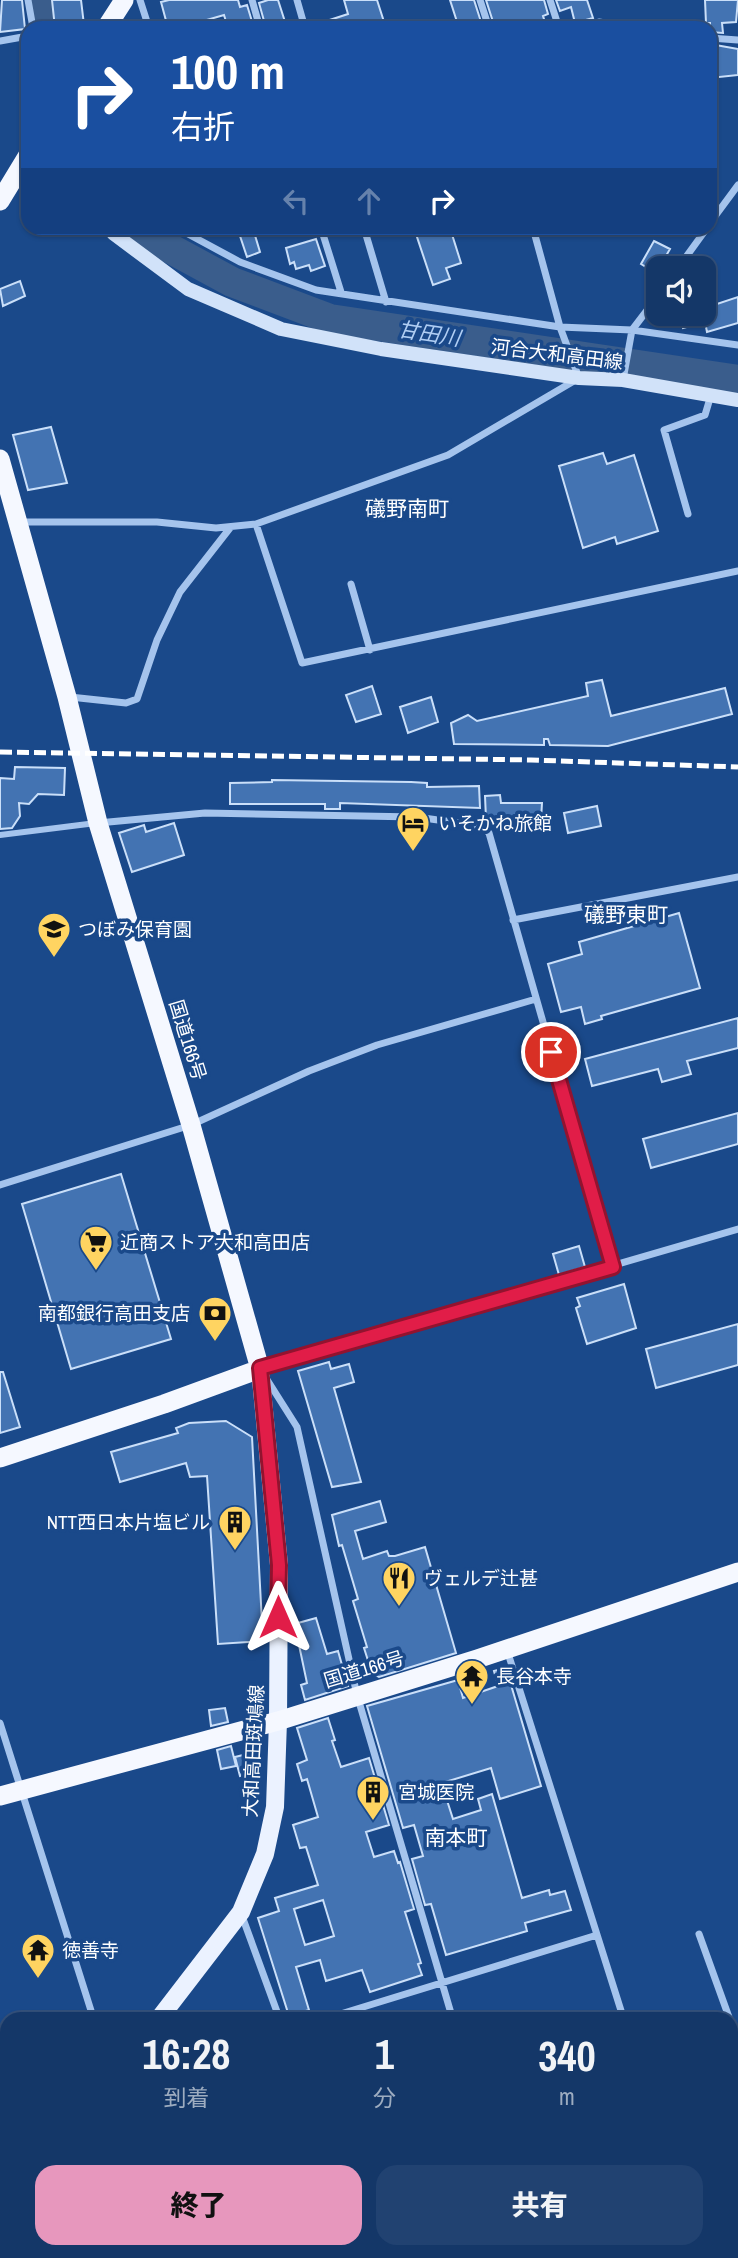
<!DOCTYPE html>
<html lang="ja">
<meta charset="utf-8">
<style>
body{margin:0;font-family:"Archivo Narrow","Noto Sans JP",sans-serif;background:#214271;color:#f1f3f6;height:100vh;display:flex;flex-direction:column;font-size:26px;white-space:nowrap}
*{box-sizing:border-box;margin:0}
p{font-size:23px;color:#9dacc0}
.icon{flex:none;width:38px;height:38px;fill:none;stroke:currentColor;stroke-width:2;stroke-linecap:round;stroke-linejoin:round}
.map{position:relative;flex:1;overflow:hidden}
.details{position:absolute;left:0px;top:2012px;width:738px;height:247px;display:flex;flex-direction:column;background:#143768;border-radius:21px 21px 0 0;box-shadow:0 2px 5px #0004,0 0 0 2px #33517c}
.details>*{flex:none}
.banner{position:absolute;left:21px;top:21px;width:696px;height:214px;border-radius:21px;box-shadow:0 2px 5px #0004,0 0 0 2px #33517c;background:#1a4fa0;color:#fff;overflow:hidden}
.fabs{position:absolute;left:646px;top:256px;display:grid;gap:14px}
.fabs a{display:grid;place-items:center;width:70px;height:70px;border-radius:14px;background:#143768;box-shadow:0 2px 5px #0004,0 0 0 2px #33517c;font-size:35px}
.pin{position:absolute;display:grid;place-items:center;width:60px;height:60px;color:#fff;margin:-30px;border:4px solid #fff;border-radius:50%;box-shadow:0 2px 7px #0007}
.me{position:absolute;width:77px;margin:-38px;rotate:0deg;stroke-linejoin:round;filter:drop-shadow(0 0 5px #0008)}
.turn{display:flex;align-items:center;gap:24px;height:147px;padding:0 35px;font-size:32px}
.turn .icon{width:91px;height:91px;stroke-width:2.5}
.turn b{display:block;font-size:49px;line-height:60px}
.lanes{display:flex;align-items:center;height:66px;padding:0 35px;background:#0003;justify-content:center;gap:35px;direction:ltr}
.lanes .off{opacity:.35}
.eta{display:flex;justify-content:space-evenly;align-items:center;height:119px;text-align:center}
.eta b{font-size:42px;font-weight:800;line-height:49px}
.action{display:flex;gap:14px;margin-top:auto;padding:14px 35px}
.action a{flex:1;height:80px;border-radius:21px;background:#e797bd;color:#111;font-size:28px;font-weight:800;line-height:80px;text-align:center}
.action a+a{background:#214271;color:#f1f3f6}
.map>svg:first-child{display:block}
</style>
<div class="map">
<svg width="738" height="2258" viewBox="0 0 738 2258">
<rect width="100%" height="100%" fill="#1a498a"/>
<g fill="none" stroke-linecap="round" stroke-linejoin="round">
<!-- river -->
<path stroke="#3a5d8c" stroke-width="30" d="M44,0L47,28
M138,228L147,236L232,282L330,319L738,380"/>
</g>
<!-- building -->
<path fill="#4373b2" stroke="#cadff9" stroke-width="2" fill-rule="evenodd" d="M2,0H22L25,29L0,32Z
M52,0H81L84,25L55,28Z
M169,0H238L240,7L247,5L254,28H228L224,15L179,28H168L161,2Z
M268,0H278L287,28H266L259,3Z
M344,0H377L386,28H314V25L348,14Z
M450,0H474L483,28H459Z
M486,0H544L548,14L543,16L547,28H511L509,23L495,28Z
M556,0H587L593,18L575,23L571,7L560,11Z
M705,0H738L736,22L722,23L723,33L710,32V23H706Z
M710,44L738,49V75L710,78Z
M414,228H450L461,263L446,268L450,279L433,285Z
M254,232L260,252L247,257L240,236Z
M316,239L325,266L311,271L309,265L296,269L294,262L290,264L286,248Z
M654,241L670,249L656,273L641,264Z
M20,281L25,296L3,306L0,289Z
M714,295L717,304L738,297V323L707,332L705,322L683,328L679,313H704V298Z
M51,427L67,483L28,490L13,435Z
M603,453L607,464L634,455L658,531L617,544L615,537L583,548L559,466Z
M602,680L611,716L725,688L732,714L608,746L550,745L548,739H544V745L454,744L451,723L468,715L477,721L588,696L586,683Z
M372,686L381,714L356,722L346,695Z
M431,697L438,722L408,733L400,707Z
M15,767L65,768L64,795L38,794L29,804L19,803L20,816L12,828L0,829V778L14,779Z
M272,780L411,782L427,783V787L479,786L480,808L340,803V809H325V804H230V783L272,782Z
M500,795L501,803H542L541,820L514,819V817L486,819L485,796Z
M597,806L601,826L568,833L564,813Z
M174,823L184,855L132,872L119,833L144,825L146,832Z
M679,913L700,988L601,1016L602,1019L585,1024L581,1007L561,1012L548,964L582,954L579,942Z
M738,1018V1048L687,1061L691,1074L662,1082L658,1069L592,1086L585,1059Z
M738,1113V1144L651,1168L643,1139Z
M121,1174L171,1339L71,1369L22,1204Z
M579,1246L585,1267L559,1275L553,1254Z
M624,1284L636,1328L587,1344L576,1308L580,1306L577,1298Z
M738,1324V1365L656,1388L646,1349Z
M329,1362L331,1369L349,1364L354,1382L334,1388L361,1482L332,1487L298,1371Z
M0,1372H3L20,1427L0,1433Z
M226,1421L252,1437L263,1641L218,1644L207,1476L190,1477L186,1463L120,1482L111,1452L178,1433L176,1428L189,1423Z
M380,1501L386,1522L355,1531L363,1559L387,1551L389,1556H395L425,1547L456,1653L379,1677L372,1673L364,1648L367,1647L353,1601L358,1599L342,1545L339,1546L332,1515Z
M316,1618L327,1654L338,1651L348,1686L305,1700L301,1685L307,1683L299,1645L304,1644L298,1623Z
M506,1668L541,1786L500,1799L491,1768L442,1783L444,1791L453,1819L481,1810L478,1799L492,1794L522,1898L549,1890L550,1895L565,1891L571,1910L525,1923L527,1931L446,1955L431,1904L425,1905L412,1859L423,1856L414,1825L403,1828L367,1706L458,1680L463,1698L498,1686L494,1671Z
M225,1708L228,1722L211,1726L209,1710Z
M328,1718L335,1740L332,1741L341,1767L369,1758L389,1825L366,1832L374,1857L394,1851L398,1863L400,1862L414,1909L405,1912L421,1963L418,1964L422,1975L370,1992L362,1970L326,1981L320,1960L296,1967L309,2010L289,2016L258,1918L279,1911L275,1898L318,1885L306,1847L300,1848L293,1825L318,1817L307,1779L302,1781L297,1764L307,1760L297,1728ZM323,1900L334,1936L305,1945L294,1909Z
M231,1746L236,1766L221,1769L217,1750Z
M255,1752L260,1771L240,1776L235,1757Z"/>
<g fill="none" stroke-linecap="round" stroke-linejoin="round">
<!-- pedestrian -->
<path stroke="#a5c4ed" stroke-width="6" d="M0,835L96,823"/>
<!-- minor -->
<path stroke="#a5c4ed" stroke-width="7" d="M28,0L33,28
M140,0L149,28
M252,0L260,28
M297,0L305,28
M480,0L489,28
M550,0L559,28
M583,28L599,22L638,28
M710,38L738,40
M0,41L28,36
M710,223L738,185
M177,228L240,262L316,290L560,327L632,330L738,345
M321,228L341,292
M364,228L386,302
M678,268L707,228
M623,380L632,330L658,296
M688,514L664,430L705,415L711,395
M20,522H157L216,528L256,524L448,455L579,378L560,327L533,228
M256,524L302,663L738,571
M351,584L370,650
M70,697L126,703L137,699L157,640L180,592L230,528
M98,823L205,813L416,817L482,826L489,833L613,1267
M513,920L738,877
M0,1185L191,1125L309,1071L377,1045L536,999
M261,1368L738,1229
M266,1378L297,1427L357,1695L453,2020
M507,1650L624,2020
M0,1723L94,2020
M242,1916L280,2020
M699,1934L730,2020
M321,2020L597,1935
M732,2024L738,2042
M0,2109L7,2107
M347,2252L348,2258
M522,2252L524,2258"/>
<!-- tertiary -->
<path stroke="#a5c4ed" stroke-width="12" d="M732,2157L738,2155
M400,2258L420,2252"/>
<!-- secondary -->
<path stroke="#d1e2f9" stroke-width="14" d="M109,228L114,234L188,289L281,329L381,349L579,378L623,380L738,400"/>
<!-- primary -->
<path stroke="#ebf2ff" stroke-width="18" d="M158,2020L241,1912L265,1854L275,1807L278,1721L279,1565L260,1369
M64,2252V2258"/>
<!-- trunk -->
<path stroke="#f5f8ff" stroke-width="19" d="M106,28L124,0
M0,201L28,155
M0,459L67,697L98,823L191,1125L260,1369L164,1404L0,1458
M0,1796L278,1721L477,1659L738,1572"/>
<!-- rail -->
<path stroke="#fff" stroke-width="5" stroke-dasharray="12 5" stroke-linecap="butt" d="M0,752L531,760L738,767"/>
</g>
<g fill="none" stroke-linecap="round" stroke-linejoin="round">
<defs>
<path id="route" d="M278,1617L279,1565L260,1368L613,1267L551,1052"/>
</defs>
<!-- route casing -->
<use href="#route" stroke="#92132f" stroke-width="18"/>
<!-- route -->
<use href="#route" stroke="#e11d48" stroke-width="12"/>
</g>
<!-- icons -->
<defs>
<symbol id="hotel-pin" viewBox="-11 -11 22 30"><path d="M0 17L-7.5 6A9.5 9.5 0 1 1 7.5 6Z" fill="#ffd461" stroke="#1a498a"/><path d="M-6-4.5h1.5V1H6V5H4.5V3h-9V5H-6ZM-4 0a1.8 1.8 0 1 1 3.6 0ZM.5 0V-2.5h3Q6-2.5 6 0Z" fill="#111"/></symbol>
<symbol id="school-pin" viewBox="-11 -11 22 30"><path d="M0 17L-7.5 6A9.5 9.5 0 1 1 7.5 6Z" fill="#ffd461" stroke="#1a498a"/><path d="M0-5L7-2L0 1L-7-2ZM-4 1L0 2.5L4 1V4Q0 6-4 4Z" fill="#111"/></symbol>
<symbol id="supermarket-pin" viewBox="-11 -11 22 30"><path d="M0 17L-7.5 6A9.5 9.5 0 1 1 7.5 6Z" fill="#ffd461" stroke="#1a498a"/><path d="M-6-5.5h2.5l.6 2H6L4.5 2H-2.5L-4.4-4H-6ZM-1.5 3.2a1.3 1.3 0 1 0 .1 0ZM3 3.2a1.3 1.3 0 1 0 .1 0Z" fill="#111"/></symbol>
<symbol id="bank-pin" viewBox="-11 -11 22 30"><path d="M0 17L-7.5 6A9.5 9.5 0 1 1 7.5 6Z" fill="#ffd461" stroke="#1a498a"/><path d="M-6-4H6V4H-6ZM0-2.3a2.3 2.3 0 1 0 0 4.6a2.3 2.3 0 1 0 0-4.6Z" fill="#111"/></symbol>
<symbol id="building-pin" viewBox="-11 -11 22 30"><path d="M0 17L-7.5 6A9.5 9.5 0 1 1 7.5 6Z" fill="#ffd461" stroke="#1a498a"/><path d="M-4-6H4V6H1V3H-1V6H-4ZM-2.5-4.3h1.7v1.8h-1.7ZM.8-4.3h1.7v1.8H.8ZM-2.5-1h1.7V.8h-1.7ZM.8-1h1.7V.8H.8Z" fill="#111"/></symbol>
<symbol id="restaurant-pin" viewBox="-11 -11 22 30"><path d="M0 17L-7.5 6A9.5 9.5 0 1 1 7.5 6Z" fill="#ffd461" stroke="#1a498a"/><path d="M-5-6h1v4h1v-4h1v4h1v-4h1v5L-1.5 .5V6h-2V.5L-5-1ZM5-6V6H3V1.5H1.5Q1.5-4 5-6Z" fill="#111"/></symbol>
<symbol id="temple-pin" viewBox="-11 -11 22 30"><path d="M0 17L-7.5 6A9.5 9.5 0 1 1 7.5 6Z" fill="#ffd461" stroke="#1a498a"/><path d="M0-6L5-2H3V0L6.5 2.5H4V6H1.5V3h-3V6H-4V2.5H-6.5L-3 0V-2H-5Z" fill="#111"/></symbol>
</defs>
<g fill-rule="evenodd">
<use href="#hotel-pin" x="394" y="804" width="38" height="52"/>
<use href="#school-pin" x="35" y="910" width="38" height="52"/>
<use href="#supermarket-pin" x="77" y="1223" width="38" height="52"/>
<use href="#bank-pin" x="196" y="1294" width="38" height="52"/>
<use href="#building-pin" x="216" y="1503" width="38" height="52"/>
<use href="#restaurant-pin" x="380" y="1559" width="38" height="52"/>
<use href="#temple-pin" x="453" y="1657" width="38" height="52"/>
<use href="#building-pin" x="354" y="1773" width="38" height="52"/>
<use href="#temple-pin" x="19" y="1931" width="38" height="52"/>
</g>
<g text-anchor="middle" stroke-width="7" stroke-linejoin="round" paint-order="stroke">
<!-- street labels -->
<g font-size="19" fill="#fff" stroke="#1a498a">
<text transform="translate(557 354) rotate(7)" y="7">河合大和高田線</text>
<text transform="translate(188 1040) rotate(73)" y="7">国道166号</text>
<text transform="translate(364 1669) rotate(-17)" y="7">国道166号</text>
<text transform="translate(253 1751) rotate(-87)" y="7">大和高田斑鳩線</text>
</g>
<!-- poi labels -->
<g font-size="19" fill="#fff" stroke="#1a498a" text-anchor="start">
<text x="438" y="830">いそかね旅館</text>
<text x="78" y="936">つぼみ保育園</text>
<text x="120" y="1249">近商ストア大和高田店</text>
<text x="190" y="1320" text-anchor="end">南都銀行高田支店</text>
<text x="210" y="1529" text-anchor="end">NTT西日本片塩ビル</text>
<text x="424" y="1585">ヴェルデ辻甚</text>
<text x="496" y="1683">長谷本寺</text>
<text x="398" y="1799">宮城医院</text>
<text x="62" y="1957">徳善寺</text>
</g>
<!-- water labels -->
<g font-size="21" font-style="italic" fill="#b0cef4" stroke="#1a498a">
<text transform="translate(429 334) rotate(9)" y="7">甘田川</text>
</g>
<!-- neighbourhood labels -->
<g font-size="21" fill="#fff" stroke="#1a498a">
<text x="407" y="516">礒野南町</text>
<text x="626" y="922">礒野東町</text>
<text x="456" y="1845">南本町</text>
</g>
</g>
</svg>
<div class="fabs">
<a><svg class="icon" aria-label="sound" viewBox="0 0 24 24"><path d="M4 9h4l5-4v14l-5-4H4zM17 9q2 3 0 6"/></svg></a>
</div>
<div class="pin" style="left:551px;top:1052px;background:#d93025"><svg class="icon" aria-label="arrive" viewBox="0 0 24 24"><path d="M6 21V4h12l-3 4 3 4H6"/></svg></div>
<svg class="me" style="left:278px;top:1617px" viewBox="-20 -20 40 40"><path d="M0-17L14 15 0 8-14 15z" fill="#e11d48" stroke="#fff" stroke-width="4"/></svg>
<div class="banner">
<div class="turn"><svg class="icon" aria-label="right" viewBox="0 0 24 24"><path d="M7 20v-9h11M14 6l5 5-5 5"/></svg><div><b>100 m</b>右折</div></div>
<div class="lanes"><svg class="icon off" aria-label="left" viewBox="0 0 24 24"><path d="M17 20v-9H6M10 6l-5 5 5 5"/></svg><svg class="icon off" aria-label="ahead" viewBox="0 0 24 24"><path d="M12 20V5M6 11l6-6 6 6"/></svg><svg class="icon" aria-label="right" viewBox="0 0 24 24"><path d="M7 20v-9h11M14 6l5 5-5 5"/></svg></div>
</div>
<section class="details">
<div class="eta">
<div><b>16:28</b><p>到着</p></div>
<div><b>1</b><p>分</p></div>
<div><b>340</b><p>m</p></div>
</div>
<div class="action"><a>終了</a><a>共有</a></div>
</section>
</div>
